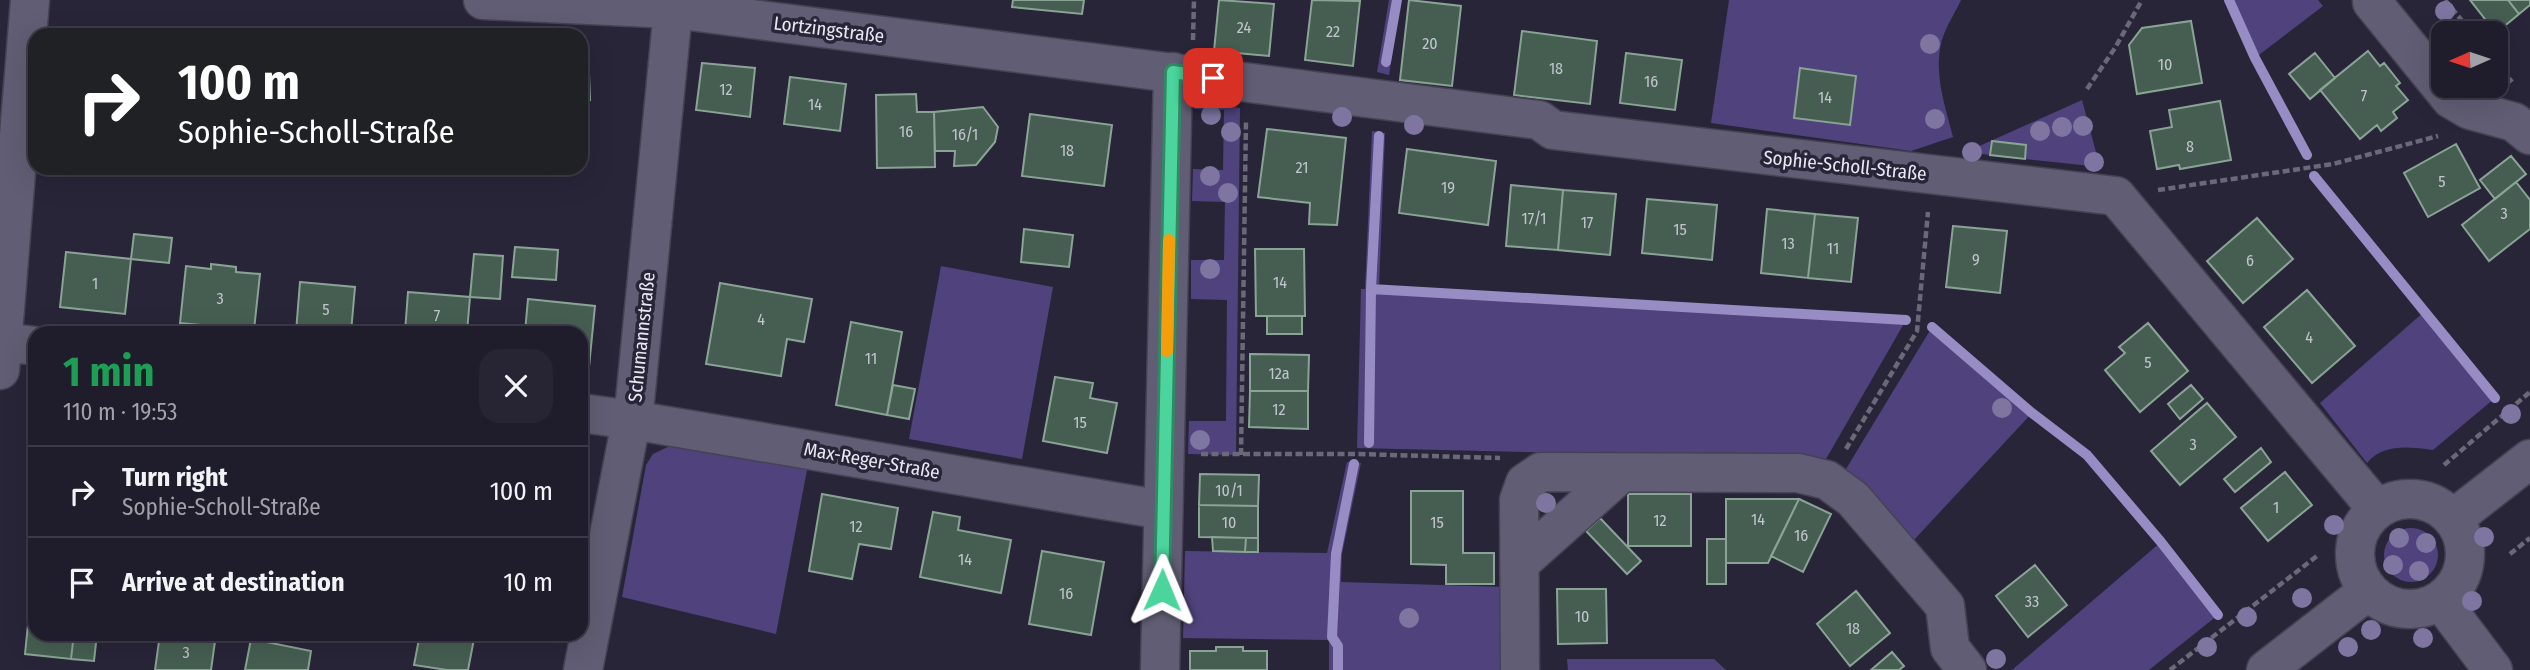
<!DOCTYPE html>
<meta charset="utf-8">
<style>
body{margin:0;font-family:"Fira Sans Condensed",sans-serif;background:#272533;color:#f1f3f6;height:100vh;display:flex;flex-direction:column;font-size:26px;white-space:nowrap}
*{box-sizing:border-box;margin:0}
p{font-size:23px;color:#a1a1a9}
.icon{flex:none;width:38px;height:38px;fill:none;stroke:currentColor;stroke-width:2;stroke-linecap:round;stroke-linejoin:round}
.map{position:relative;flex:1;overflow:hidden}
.panel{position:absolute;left:28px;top:326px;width:560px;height:315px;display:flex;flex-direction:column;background:#1f1c2b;border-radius:21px;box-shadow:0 7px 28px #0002,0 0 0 2px #3c3a47}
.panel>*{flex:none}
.banner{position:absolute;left:28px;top:28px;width:560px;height:147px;border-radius:21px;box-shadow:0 7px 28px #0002,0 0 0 2px #3c3a47;background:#202124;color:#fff;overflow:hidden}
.needle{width:46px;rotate:267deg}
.controls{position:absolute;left:2431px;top:21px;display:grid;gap:14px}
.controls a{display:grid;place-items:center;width:77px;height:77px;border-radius:14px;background:#1f1c2b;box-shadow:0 7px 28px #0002,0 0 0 2px #3c3a47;font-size:35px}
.pin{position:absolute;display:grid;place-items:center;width:60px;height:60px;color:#fff;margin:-30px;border-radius:14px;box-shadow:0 4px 10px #0006}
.me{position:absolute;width:77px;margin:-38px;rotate:1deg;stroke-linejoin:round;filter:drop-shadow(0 0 5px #0008)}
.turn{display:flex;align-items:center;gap:24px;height:147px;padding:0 35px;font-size:32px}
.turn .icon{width:91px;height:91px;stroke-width:2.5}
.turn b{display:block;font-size:49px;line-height:60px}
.round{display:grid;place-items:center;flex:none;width:74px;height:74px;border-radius:21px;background:#272533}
.headline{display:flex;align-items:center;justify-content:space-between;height:119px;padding:0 35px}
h1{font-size:42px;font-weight:700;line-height:52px;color:#1e9e55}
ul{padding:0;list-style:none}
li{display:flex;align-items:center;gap:21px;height:91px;padding:0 35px;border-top:2px solid #3c3a47}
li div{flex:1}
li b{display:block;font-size:26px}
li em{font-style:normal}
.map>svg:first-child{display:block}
</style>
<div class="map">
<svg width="2530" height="670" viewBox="0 0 2530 670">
<rect width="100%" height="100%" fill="#292539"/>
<!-- green -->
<path fill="#50437d" d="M1389,0H1401L1389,75L1377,72Z
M1729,0H1961C1955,13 1946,26 1942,40C1933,72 1945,106 1953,137L1911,151L1711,123Z
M2229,0H2318L2323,6L2255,58Z
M2082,100L2100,167L2025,159L2026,145L1992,141L1990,155L1966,152Z
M1194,101L1240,108L1236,455L1188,454L1189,421H1226L1227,300L1191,299V260H1224L1225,202L1192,201L1193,169L1223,170L1224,110L1194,109Z
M1372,131L1385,133L1379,289L1493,298L1906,320L1826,459L1357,448L1361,289H1365Z
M941,266L1053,287L1022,459L909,439Z
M2425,311L2495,398L2433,450C2410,447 2383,443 2367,463L2320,403Z
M1932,327L2032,413L1913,541L1846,469Z
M672,445L807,470L776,634L622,597L646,465L653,454Z
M1347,462L1361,463L1342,554L1341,582L1506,587L1505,670H1329V640L1183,638L1185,551L1327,553Z
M2384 555a27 27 0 1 1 54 0a27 27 0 1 1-54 0Z
M2161,542L2218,615L2149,670H2012Z
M1567,659H1714L1726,670H1568Z"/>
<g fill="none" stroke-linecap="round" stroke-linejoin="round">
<!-- stream -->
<path stroke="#988cc4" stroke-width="10" d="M2229,0L2255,58L2307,155
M1386,62L1397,0
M2314,176L2495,398
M1371,289L1906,320
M1932,327L2032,413L2087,455L2161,542L2218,615
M1369,443L1371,289L1379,136
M1338,670V646L1332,637L1336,554L1354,464"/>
</g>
<!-- building -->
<path fill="#465e52" stroke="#89a495" stroke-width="2" d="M1013,0H1084L1082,14L1012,7Z
M1219,0L1274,4L1269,56L1214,51Z
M1312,0L1360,1L1353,66L1305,60Z
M1409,0L1461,6L1452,86L1400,80Z
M2470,0H2508L2519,14L2496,33Z
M2508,0H2530V5L2519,14Z
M2191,21L2202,83L2137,94L2129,45L2142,28Z
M1522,31L1597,41L1590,104L1514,95Z
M581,49H588L590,100H581Z
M2368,51L2380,66L2384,63L2400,83L2396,86L2408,100L2393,112L2397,118L2381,131L2377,125L2360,139L2320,90Z
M1626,53L1682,60L1675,110L1620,103Z
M2315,53L2335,78L2310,99L2289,74Z
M702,63L755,68L750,117L696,110Z
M1800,68L1856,76L1850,125L1794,118Z
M790,77L846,84L840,131L784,124Z
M916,94L917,112H934L935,167L877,168L876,95Z
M2220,101L2231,160L2180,169L2179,165L2157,169L2150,131L2172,127L2169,110Z
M983,107L998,127L995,142L976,165L954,166L955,151H935L934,112Z
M1030,114L1112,125L1104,186L1022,176Z
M1267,129L1346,138L1337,225L1309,224L1310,203L1258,197Z
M1992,141L2026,145L2025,159L1990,155Z
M2456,144L2480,188L2428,217L2404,173Z
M1407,149L1496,161L1488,225L1399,213Z
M2511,156L2526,174L2495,199L2480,180Z
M2516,182L2530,200V229L2489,261L2462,225Z
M1511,185L1563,190L1558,250L1506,246Z
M1563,190L1616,194L1610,255L1558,250Z
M1647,199L1717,205L1712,260L1642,253Z
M1767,209L1815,214L1808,278L1761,273Z
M1815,214L1858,218L1851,282L1808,278Z
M2257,218L2293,259L2243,303L2207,261Z
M1953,226L2007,231L2000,293L1946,287Z
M1024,229L1073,235L1069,267L1021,262Z
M134,234L172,238L169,263L131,259Z
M515,247L558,250L556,280L512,277Z
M1255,249H1304L1305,316H1256Z
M66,252L131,259L125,314L60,307Z
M474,254L503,256L500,299L470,297Z
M211,264L236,267V272L260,274L254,330L180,323L186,266L211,269Z
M300,282L355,287L351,332H296Z
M720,283L812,299L804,342L787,339L781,376L706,364Z
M2307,290L2355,346L2312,383L2264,327Z
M408,292L470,297L467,332H405Z
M528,299L595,306L589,367H581V332H525Z
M1267,316H1302V334H1267Z
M851,322L902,332L887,415L836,405Z
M2148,323L2188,371L2140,412L2105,370L2125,353L2119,347Z
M1250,354L1309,355L1308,391H1250Z
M1055,377L1093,383L1090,398L1117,403L1107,453L1043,441Z
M893,385L915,389L909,419L887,415Z
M2191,385L2203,399L2180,419L2168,404Z
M1250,391H1308V429L1249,427Z
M2207,403L2236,437L2180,485L2151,451Z
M2261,448L2271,462L2235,492L2224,479Z
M2285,472L2312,505L2268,541L2241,508Z
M1200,474L1259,475L1258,506L1199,505Z
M1411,491H1463V553H1494V584H1446V565L1411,564Z
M822,494L898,508L891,549L859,544L852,579L809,571Z
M1628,494H1691V546H1628Z
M1726,499H1799L1768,563H1726Z
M1799,499L1831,514L1803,572L1771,556Z
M1199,505L1258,506V538L1199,537Z
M933,512L960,517L958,530L1011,540L1001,593L920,577Z
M1600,518L1641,561L1627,574L1586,531Z
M1212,537L1246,538L1245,552L1213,551Z
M1246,538H1258V552H1245Z
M1707,539H1726V584H1707Z
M1042,551L1104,562L1091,635L1029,624Z
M2035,565L2067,605L2028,637L1996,596Z
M1557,589H1606L1607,643L1558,644Z
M1856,591L1890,633L1850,666L1817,624Z
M31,595H35V634H74L71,659L25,654Z
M74,634H97L94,661L71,659Z
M160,634H216L211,670H155Z
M420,634H440L474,639L468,670H447L414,665Z
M251,639L311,651L308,670H245Z
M1216,647H1243V651H1267V670H1190V651H1216Z
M1892,652L1904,666L1899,670H1871Z"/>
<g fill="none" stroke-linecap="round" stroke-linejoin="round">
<defs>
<path id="minor" d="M483,0L674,9L1539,120L1553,130L2116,196L2377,509
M2372,0V2L2451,99L2470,110L2514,122L2530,135
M4,342L35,346
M0,370L30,0
M581,413L632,420L1163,510
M2355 554a55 55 0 1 1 110 0a55 55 0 1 1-110 0Z
M2453,519L2530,459
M1520,563L1621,473
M2441,601L2493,670
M583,670L635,401L674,0
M1160,670L1173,72
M1520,670L1519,500L1525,483L1541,472L1798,473L1827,480L1853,499L1945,606L1950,648L1967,670
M2266,670L2368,591"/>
</defs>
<!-- minor casing -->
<use href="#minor" stroke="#464253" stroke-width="41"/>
<!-- path -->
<path stroke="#6b6879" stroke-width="4.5" stroke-dasharray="7 3.5" stroke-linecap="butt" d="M2445,0L2472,33
M1193,40L1194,0
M2496,62L2512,82
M2087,89L2115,48L2142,0
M2158,190L2333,164L2438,136
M1846,449L1917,331L1928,212
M1201,454H1356L1500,458
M1241,455L1246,120
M2444,465L2530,392
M2510,554L2530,538
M2170,670L2317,556"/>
<!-- minor -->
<use href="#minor" stroke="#615d74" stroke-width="38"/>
</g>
<!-- trees -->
<g fill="#7e76a1">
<circle cx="2445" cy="11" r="10"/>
<circle cx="1930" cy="44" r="10"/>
<circle cx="1211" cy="115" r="10"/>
<circle cx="1342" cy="117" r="10"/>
<circle cx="1935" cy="119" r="10"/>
<circle cx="1414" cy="125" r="10"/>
<circle cx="2083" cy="126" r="10"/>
<circle cx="2062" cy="127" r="10"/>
<circle cx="2040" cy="131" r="10"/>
<circle cx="1231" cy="132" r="10"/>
<circle cx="1972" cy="152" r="10"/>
<circle cx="2094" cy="162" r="10"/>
<circle cx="1210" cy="176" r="10"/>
<circle cx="1228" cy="193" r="10"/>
<circle cx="1210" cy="269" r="10"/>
<circle cx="2002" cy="408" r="10"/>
<circle cx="2511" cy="414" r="10"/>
<circle cx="1200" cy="440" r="10"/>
<circle cx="1546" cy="503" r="10"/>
<circle cx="2334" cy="525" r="10"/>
<circle cx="2484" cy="537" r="10"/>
<circle cx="2399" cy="538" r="10"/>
<circle cx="2426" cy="543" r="10"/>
<circle cx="2393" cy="565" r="10"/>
<circle cx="2419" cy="571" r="10"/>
<circle cx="2302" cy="598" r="10"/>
<circle cx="2472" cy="601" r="10"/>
<circle cx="2247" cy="617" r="10"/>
<circle cx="1409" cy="618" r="10"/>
<circle cx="2371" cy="630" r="10"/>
<circle cx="2423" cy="638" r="10"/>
<circle cx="2207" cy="647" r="10"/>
<circle cx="2348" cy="647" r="10"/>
<circle cx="1996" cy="659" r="10"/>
</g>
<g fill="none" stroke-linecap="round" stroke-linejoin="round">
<defs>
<path id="route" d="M1162,590L1173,72L1213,78"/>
</defs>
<!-- route casing -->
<use href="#route" stroke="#318a65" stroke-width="18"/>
<!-- route -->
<use href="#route" stroke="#4bd49b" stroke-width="12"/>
<!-- slow -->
<path stroke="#f59e0b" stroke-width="12" d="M1167,351L1169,240"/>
</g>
<g text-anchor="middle" stroke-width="7" stroke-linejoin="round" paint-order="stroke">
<!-- number labels -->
<g font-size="16" fill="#c0c5cc">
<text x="1244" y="33">24</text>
<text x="1333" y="37">22</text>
<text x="1430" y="49">20</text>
<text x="2165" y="70">10</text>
<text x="1556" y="74">18</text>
<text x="1651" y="87">16</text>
<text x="726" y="95">12</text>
<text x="2364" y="101">7</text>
<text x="1825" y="103">14</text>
<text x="815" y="110">14</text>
<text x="906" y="137">16</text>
<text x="965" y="140">16/1</text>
<text x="2190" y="152">8</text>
<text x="1067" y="156">18</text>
<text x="1302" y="173">21</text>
<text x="2442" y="187">5</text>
<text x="1448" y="193">19</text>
<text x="2504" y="219">3</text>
<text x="1534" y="224">17/1</text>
<text x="1587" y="228">17</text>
<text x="1680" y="235">15</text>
<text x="1788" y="249">13</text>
<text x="1833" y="254">11</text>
<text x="1976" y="265">9</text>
<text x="2250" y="266">6</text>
<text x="1280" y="288">14</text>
<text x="95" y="289">1</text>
<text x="220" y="304">3</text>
<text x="326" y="315">5</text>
<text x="437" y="321">7</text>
<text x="761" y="325">4</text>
<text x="2309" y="343">4</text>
<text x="871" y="364">11</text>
<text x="2148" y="368">5</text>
<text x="1279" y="379">12a</text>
<text x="1279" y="415">12</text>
<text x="1080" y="428">15</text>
<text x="2193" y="450">3</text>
<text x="1229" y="496">10/1</text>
<text x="2276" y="513">1</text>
<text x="1758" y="525">14</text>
<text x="1660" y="526">12</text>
<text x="1229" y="528">10</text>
<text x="1437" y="528">15</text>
<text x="856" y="532">12</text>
<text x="1801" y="541">16</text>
<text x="965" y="565">14</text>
<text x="1066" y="599">16</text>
<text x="2032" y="607">33</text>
<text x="1582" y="622">10</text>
<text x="1853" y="634">18</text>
<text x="186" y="658">3</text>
</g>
<!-- street labels -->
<g font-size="19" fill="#e9e7f4" stroke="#292539">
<text transform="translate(829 29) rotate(7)" y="7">Lortzingstraße</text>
<text transform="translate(1845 165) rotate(6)" y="7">Sophie-Scholl-Straße</text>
<text transform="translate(641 337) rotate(-84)" y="7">Schumannstraße</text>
<text transform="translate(872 460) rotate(10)" y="7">Max-Reger-Straße</text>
</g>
</g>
</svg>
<div class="controls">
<a><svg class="needle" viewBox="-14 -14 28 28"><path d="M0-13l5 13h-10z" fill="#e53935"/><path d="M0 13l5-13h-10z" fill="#a1a1a9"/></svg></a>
</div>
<div class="pin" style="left:1213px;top:78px;background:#d93025"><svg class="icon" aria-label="arrive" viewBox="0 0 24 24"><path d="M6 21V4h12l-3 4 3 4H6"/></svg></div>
<svg class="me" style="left:1162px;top:590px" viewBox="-20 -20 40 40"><path d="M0-17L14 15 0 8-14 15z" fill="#4bd49b" stroke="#fff" stroke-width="4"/></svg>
<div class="banner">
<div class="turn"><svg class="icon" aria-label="right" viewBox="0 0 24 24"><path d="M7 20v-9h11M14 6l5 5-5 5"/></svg><div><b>100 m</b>Sophie-Scholl-Straße</div></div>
</div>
<section class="panel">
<div class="headline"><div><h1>1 min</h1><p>110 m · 19:53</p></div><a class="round"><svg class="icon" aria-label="close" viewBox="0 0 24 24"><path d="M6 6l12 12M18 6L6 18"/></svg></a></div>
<ul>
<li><svg class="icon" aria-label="right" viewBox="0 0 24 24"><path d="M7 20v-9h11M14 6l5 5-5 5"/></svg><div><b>Turn right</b><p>Sophie-Scholl-Straße</p></div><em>100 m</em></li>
<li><svg class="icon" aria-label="arrive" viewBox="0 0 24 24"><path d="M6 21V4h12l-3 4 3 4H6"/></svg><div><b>Arrive at destination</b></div><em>10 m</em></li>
</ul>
</section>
</div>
